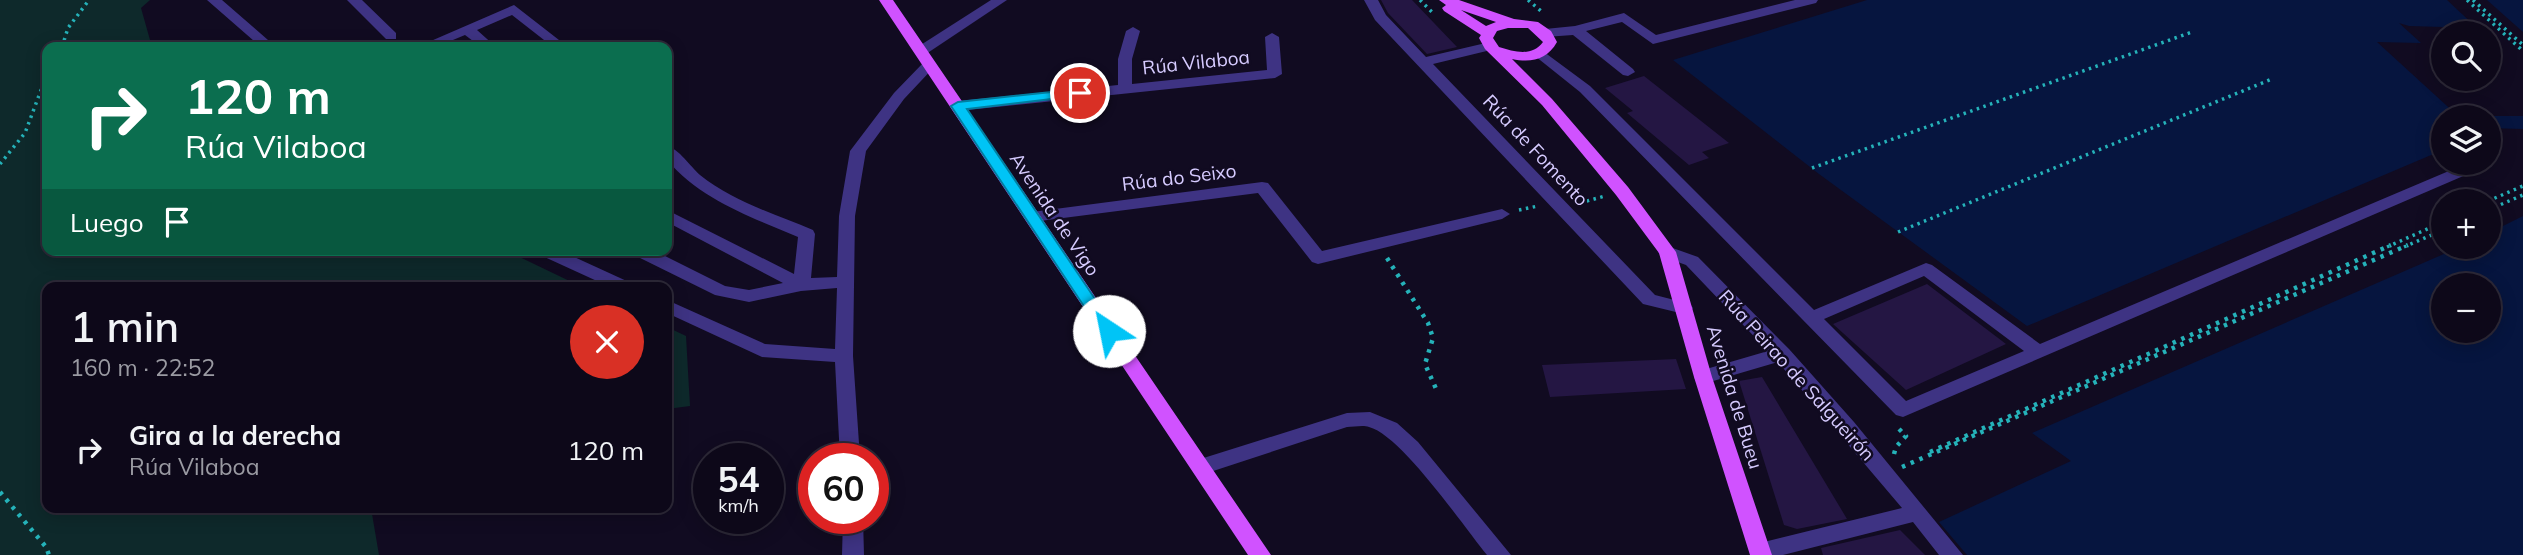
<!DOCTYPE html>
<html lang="es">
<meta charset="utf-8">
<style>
body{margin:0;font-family:Mulish,sans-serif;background:#1b1626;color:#f1f3f6;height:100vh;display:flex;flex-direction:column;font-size:26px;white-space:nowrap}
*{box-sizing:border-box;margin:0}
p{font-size:23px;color:#9a9aa2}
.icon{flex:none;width:38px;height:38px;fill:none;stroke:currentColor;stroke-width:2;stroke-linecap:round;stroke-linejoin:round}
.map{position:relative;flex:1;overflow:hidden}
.side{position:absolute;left:42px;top:282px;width:630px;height:231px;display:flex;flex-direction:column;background:#0d0819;border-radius:14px;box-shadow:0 4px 18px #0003,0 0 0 2px #2d2938}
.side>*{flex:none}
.banner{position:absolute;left:42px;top:42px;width:630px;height:214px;border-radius:14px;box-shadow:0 4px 18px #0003,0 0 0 2px #2d2938;background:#0b6e4f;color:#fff;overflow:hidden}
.tools{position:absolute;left:2431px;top:21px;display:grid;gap:14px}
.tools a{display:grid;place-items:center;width:70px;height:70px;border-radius:50%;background:#0d0819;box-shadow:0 4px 18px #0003,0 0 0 2px #2d2938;font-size:35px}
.speed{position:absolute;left:693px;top:443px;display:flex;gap:14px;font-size:35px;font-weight:700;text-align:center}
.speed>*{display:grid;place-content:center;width:91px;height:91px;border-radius:50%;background:#0d0819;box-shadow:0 4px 18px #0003,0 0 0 2px #2d2938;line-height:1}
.speed small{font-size:18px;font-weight:400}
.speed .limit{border:10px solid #d22;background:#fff;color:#111}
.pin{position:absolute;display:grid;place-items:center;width:60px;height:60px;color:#fff;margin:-30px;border:4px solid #fff;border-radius:50%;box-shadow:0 2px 7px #0007}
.me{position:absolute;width:77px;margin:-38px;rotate:326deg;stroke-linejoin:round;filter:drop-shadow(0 0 5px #0008)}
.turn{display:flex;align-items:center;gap:24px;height:147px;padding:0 28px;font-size:32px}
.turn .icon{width:91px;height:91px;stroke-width:2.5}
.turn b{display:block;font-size:49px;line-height:60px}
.then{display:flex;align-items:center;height:66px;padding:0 28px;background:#0003;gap:14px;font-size:26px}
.round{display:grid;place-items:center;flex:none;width:74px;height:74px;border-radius:37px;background:#1b1626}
.headline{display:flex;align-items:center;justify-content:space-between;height:119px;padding:0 28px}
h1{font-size:42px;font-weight:600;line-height:52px}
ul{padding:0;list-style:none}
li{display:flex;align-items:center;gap:21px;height:98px;padding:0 28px}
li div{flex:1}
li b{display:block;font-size:26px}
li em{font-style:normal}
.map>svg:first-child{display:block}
</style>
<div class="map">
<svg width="2523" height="555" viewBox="0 0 2523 555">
<rect width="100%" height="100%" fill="#110b21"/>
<!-- green -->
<path fill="#0e292b" d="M0,0H150L141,8L152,47H47V250H505L582,287H47V508H371L379,555H0Z
M667,327L686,336L690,406L667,409Z"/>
<!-- water -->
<path fill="#06153f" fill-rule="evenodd" d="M1867,0H2447L2477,28L2409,26L2399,23L2421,43L2377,42L2458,116H2523V129L2489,128L2488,117H2443V150L2027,326L1819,174L1673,60Z
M2487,0H2523V32Z
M2523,216V555H1967L1939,522L2071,461L2032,433L2460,247H2488L2489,233ZM2443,285H2488V331H2443Z"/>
<!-- building -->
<path fill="#241643" d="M1381,0H1412L1457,47L1427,54L1388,13Z
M1644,76L1729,143L1702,152L1709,158L1689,165L1627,113L1633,111L1605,88Z
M1927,284L2006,344L1906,390L1833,324Z
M1676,359L1686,389L1550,397L1542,365Z
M1762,377L1847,519L1797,529L1784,525L1739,381Z
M1900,530L1925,555H1823L1821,548Z"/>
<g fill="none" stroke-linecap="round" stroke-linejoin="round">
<!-- path-far1 -->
<path stroke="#25b2b9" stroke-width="3.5" stroke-dasharray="2.5 4.5" stroke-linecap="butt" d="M1420,0L1432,12
M1528,0L1541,11
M2467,0L2523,51
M2473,0L2523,45
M62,47L68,28L89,0
M0,164L25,133L47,74
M1812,168L2192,32
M2488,201L2523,186
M1580,203L1605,196
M1519,210L1538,206
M2488,210L2523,195
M1898,232L2272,79
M2387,247L2443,222
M2404,247L2443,230"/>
<!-- path -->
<path stroke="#25b2b9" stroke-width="4.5" stroke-dasharray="3.5 6" stroke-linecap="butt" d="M1387,258L1428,323L1433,338L1425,364L1437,391
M1930,452L2391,245
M1894,454L1896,447L1906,436L1899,429
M1902,467L2408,245
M0,492L46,547L49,555"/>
<!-- minor -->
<path fill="#3e3383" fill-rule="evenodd" d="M207,0H222L276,47H261Z
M347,0H362L396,33V39H386Z
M991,0H1007L926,54H916V48Z
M1364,0H1378L1386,15L1426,57L1490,42L1495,43V49L1433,64L1655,295L1690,304L1693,308L1690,312L1684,314L1643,304L1375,20Z
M1795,0H1818L1816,3L1653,44L1622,22L1586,31L1633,69L1635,72L1628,76L1623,75L1573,35L1545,37L1538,33L1545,29L1575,26L1624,13L1656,35Z
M514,5L568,47H553L512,15L477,30L496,47H481L465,35L436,47H417Z
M1133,27L1140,31L1132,59V84L1267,70L1265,37L1272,33L1279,37L1282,74L1275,78L958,111L950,106L958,101L1118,85V59L1126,31Z
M1540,49L1590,86L1814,310L1926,263L1932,265L2040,344L2463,165H2475L2477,168L2475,171L1903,417L1896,415L1580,92L1535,56V50ZM1924,276L2024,351L1906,401L1824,319Z
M929,61L936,65L904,99L866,151L855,216L853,356L860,458H840L835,362L762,357L667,313V300L765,344L835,349L837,288L801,291L749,302L715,295L632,254L630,250H653L725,286L749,290L783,283L667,222V210L794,274L798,237C751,217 701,200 667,160V146C679,149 690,166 700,175C732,201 775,214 813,230L815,234L811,278L837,277L839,216L850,151L894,93L924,62Z
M1262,182L1268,183L1322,251L1502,209L1510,214L1502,219L1318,264L1312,262L1258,193L1032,222L1024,217L1032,212Z
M1667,246L1698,257L1789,349L1854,422L1963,555H1939L1913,522L1783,555H1751L1752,546L1760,543L1902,508L1778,362L1703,384L1696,382L1694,377L1696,372L1768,351L1686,265L1661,256L1658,252Z
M536,250H559L631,283L634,287H610L538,254Z
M1370,412L1397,423L1418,442L1511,555H1487C1464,527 1401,435 1369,427C1363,425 1354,427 1347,427L1201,475L1194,473L1191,467L1194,461L1347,413Z
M843,518H863L864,555H842Z"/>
<!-- major -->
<path fill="#d052ff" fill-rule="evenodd" d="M879,0H893L1271,555H1248Z
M1439,0H1459L1514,19L1538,22L1551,31L1557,42C1547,60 1531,63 1512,59L1552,99L1628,187L1676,252L1712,377L1772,555H1750L1694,377L1659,253L1616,195L1542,105L1485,49L1479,38L1481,35L1444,11L1442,8L1446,5ZM1461,10L1496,22L1486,26ZM1508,28H1528L1543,42C1532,57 1515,52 1499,47L1493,38L1497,31Z"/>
</g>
<!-- route -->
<path fill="#00c4f6" stroke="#007fa0" stroke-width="2" d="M1080,89L1085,90V95L967,109L1114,327L1117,331L1114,335H1103L951,106L958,102Z"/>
<g text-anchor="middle" stroke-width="5" stroke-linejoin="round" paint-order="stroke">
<!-- street labels -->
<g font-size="19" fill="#d6cbff" stroke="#110b21">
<text transform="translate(1196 62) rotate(-6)" y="7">Rúa Vilaboa</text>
<text transform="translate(1536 150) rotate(47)" y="7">Rúa de Fomento</text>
<text transform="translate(1179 177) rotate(-7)" y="7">Rúa do Seixo</text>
<text transform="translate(1055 214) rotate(56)" y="7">Avenida de Vigo</text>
<text transform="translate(1797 375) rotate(48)" y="7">Rúa Peirao de Salgueirón</text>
<text transform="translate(1735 397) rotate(73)" y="7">Avenida de Bueu</text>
</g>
</g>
</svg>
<div class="tools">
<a><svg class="icon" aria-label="search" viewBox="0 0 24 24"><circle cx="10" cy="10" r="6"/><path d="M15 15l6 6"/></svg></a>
<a><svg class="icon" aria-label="layers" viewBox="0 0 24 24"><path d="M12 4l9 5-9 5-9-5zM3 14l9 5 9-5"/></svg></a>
<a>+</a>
<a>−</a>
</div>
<div class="speed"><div>54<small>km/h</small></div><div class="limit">60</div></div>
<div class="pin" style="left:1080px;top:93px;background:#d93025"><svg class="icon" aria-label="arrive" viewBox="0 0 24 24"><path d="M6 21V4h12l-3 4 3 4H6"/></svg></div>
<svg class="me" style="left:1109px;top:331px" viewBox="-20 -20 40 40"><circle r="19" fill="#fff"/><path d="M0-13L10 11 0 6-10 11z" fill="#00c4f6"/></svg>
<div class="banner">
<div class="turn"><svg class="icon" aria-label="right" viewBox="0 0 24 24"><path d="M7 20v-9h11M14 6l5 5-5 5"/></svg><div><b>120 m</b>Rúa Vilaboa</div></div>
<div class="then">Luego<svg class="icon" aria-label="arrive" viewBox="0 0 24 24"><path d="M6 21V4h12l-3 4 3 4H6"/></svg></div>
</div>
<section class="side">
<div class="headline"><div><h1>1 min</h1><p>160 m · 22:52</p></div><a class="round" style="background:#d93025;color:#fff"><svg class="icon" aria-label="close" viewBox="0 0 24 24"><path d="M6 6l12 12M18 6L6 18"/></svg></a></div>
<ul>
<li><svg class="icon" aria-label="right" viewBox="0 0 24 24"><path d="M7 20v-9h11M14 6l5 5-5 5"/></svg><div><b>Gira a la derecha</b><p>Rúa Vilaboa</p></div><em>120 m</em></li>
</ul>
</section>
</div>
